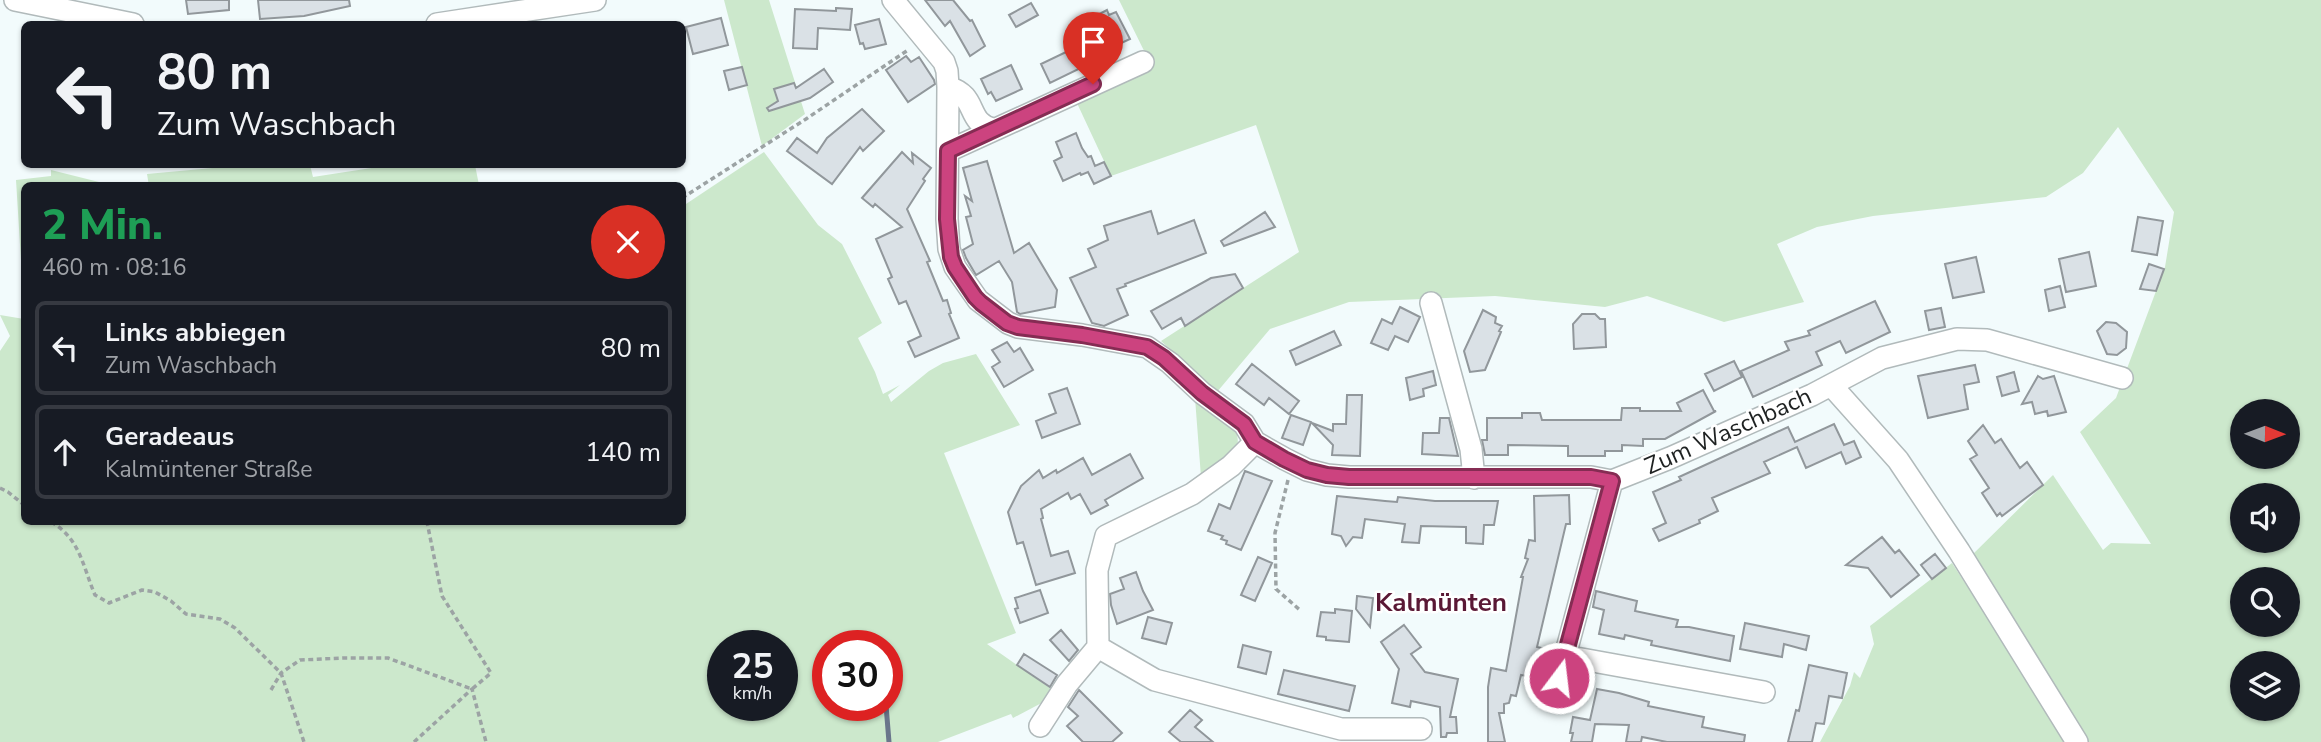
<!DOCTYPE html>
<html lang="de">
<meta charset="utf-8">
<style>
body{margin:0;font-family:"Nunito Sans",sans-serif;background:#242831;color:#f1f3f6;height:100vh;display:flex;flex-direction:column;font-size:26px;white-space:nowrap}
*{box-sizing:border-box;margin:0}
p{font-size:23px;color:#9ea1a6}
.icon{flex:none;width:38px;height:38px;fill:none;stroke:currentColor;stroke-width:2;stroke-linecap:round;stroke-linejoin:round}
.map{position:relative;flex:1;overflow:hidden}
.drawer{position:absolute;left:21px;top:182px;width:665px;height:343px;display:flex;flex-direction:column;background:#171b24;border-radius:10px;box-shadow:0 2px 5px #0004}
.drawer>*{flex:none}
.guide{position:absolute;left:21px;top:21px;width:665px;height:147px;border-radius:10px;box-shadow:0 2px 5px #0004;background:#171b24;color:#f1f3f6;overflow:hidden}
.needle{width:46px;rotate:91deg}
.controls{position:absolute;left:2230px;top:399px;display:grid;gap:14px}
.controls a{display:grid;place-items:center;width:70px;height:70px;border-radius:50%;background:#171b24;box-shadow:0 2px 5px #0004;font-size:35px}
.speed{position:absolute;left:707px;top:630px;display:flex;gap:14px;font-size:35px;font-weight:700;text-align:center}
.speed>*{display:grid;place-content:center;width:91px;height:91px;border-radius:50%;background:#171b24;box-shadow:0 2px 5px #0004;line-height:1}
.speed small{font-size:18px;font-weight:400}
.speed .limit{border:10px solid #d22;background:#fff;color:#111}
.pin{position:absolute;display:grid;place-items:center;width:60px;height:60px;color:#fff;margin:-72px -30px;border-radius:50% 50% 50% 0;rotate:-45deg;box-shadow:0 0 7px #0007}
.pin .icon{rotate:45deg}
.me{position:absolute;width:77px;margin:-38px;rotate:15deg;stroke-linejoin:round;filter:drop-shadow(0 0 5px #0008)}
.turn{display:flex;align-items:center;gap:24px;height:147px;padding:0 21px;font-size:32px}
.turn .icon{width:91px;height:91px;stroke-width:2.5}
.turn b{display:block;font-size:49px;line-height:60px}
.round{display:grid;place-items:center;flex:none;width:74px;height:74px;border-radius:37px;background:#242831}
.head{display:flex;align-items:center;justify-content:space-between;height:119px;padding:0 21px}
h1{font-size:42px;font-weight:800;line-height:52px;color:#1e9e55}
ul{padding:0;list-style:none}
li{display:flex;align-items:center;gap:21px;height:94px;margin:0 14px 10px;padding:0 7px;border:4px solid #363941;border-radius:10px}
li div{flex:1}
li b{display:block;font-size:26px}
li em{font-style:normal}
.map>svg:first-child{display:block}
</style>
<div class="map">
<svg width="2321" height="742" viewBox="0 0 2321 742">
<rect width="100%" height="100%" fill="#f2fbfc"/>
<!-- green -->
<path fill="#cce8cc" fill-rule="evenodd" d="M724,0H769L805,114L762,146Z
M1119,0H2321V742H2083L1970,557L2053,475L2103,550L2111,543L2151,544L2080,432L2116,398L2165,267L2174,212L2118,127L2083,173L2046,197L1873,216L1817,227L1777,244L1804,302L1724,322L1647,296L1605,307L1495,296L1349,302L1270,329L1217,392L1161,341L1299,252L1256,125L1111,176L1076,101L1152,67ZM2242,411H2287V457H2242ZM2242,495H2287V541H2242ZM2242,579H2287V625H2242ZM2242,663H2287V709H2242Z
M764,152L818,225L842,244L882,323L858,338L875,372L883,394L900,385L888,395L891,402L929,371L943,363L976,354L1020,425L944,453L1016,633L987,644L1054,691L1051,698L1013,718L1011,714L938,742H0V351L10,336L0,315L24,319V522H682L683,206ZM723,646H782V705H723ZM828,646H887V705H828Z
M310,165L313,177L391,165H475L479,185L149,186L147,174L245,165Z
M51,170L111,185L24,186V309L16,180L51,176Z
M1195,398C1213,411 1246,424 1236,450L1201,477Z
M1952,563L2068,742H1820L1850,686L1854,672L1860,678L1874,644L1870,626Z"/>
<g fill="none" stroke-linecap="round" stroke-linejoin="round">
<!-- stream -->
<path stroke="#6a768b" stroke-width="5" d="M886,705L889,742"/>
</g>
<!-- building -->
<path fill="#dae1e6" stroke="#91979b" stroke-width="2" d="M186,0H229V10L188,14Z
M258,0H349L350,6L304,16L260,19Z
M925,0H953L970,21L972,20L985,46L970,56L950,21L945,26Z
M1031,3L1038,15L1016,27L1009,15Z
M836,8L852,9L850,30L818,28L817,49L793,48L795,9L836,11Z
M1107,10L1109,15L1116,12L1130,39L1093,56L1095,61L1050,83L1041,64L1087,42L1081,29L1088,26L1086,21Z
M721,18L728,45L693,54L686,27Z
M879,19L886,44L865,49L863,43L860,44L855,25Z
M906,56L911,62L919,57L934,80L935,84L908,102L886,70Z
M1011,65L1022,89L996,101L991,92L988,94L981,79Z
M742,67L747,85L729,90L724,71Z
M824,69L833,82L810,98L769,111L767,108L778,101L774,89L794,83L796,88Z
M862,109L884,131L863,151L860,147L832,184L787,151L797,138L817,153L827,138Z
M1076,133L1082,148L1088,157L1091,156L1095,166L1104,162L1111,176L1094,184L1088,172L1081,175L1080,173L1063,181L1054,161L1062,157L1056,142Z
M902,152L913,163L912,153L931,168L923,179L925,181L907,209L930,261L927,262L943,301L947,300L951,313L949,314L959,338L915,357L908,342L921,336L906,301L899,304L888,279L892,277L876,239L902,227L875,204L873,207L862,198Z
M987,161L1014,253L1029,243L1057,290L1055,307L1020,314L1017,312L1012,282L999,261L976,275L966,258L963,250L973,244L966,217L971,216L965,196L972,201L963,168Z
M1151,211L1158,234L1194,220L1206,253L1125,284L1126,286L1117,289L1128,315L1104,326L1092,323L1070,278L1096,267L1088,249L1108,240L1104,226Z
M1265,212L1275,227L1224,246L1221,241Z
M2138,217L2163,221L2157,255L2132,251Z
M2089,252L2096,286L2066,292L2059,259Z
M1976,257L1984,292L1953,298L1945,264Z
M2149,264L2164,269L2156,291L2140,289Z
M1235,274L1243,288L1185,326L1181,318L1162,329L1151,311L1211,278Z
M2060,286L2065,307L2049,311L2045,290Z
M1875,301L1890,332L1846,353L1840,341L1816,352L1822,365L1753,397L1741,371L1789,350L1785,342L1810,335L1808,331Z
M1400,307L1420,317L1408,342L1395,336L1388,350L1371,343L1382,319L1392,324Z
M1941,308L1945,327L1929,330L1925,311Z
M1483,310L1496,317L1495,323L1502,326L1499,331L1501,332L1485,370L1470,372L1464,351Z
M1582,314H1595L1600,319H1605L1606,347L1574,349L1573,324Z
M2106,322L2116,323L2127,332L2126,348L2117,355L2107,354L2097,331Z
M1334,331L1341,345L1296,365L1290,351Z
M1007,342L1014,352L1020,348L1033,370L1004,387L992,367L1000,362L992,350Z
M1734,361L1742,377L1714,391L1705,374Z
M1252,364L1299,401L1289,414L1269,398L1264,405L1236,384Z
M1975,365L1979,382L1964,385L1968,409L1928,418L1918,376Z
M1433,371L1436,385L1423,389L1424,396L1410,400L1406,378Z
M2014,372L2019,391L2002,396L1997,377Z
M2038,376L2043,379L2054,376L2066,412L2048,416L2047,411L2035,414L2032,402L2022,404Z
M1067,388L1080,424L1042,438L1036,421L1056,413L1049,394Z
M1703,390L1714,411H1716L1665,439H1643V446L1622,445V451H1605V456H1568V446L1508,445V455H1485L1482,440H1487V418H1522V413H1540L1542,420H1621L1622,408H1640V411H1681L1677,403Z
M1347,395H1362L1360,456L1332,455L1333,445L1312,423L1333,431V424H1346Z
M1291,415L1311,422L1303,445L1282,438Z
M1440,418H1449L1458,456L1422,454L1423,433H1439Z
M1834,424L1844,445L1854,441L1861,457L1846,464L1841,452L1806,468L1797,447L1764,462L1770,473L1712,498L1718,511L1699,520L1700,523L1659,541L1653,529L1666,523L1653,492L1681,480L1679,477L1788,427L1795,442Z
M1983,425L1995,443L2001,439L2020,468L2027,462L2043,485L2002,516L2000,513L1997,516L1982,493L1989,488L1970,459L1977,455L1968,441Z
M1130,454L1143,478L1105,500L1108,505L1091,514L1080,494L1071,499L1068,493L1041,509L1043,518L1041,519L1051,556L1068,551L1075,573L1036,585L1023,542L1017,544L1008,512L1021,486L1039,470L1043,478L1056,470L1057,473L1083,458L1092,475Z
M1245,471L1272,481L1241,550L1226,544L1227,541L1221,539L1223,536L1208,531L1219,504L1230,509Z
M1569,495L1570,524H1566L1537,647L1542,648V666L1537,670L1536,678L1521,675L1516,696L1511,695L1509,703L1504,704V713H1499L1505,742H1488V687L1491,668L1506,671L1523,577H1521L1528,559L1525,558L1529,540L1535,541L1534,496Z
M1337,496L1385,501L1397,502L1398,497L1435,501H1498L1494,525H1484L1483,544L1466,543V527L1421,526L1419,543L1402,542L1405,524L1365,519L1362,538L1353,537L1346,546L1341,536L1332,534Z
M1882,537L1895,553L1899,550L1919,575L1891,597L1868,568L1846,565Z
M1935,554L1946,568L1932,579L1921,565Z
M1258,557L1272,563L1255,601L1241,595Z
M1136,572L1143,591L1153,610L1117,624L1111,605L1110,594L1124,589L1120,578Z
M1040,590L1048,613L1020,623L1015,609L1018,608L1015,598Z
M1596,591L1637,601L1635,611L1678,620L1676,627H1689L1734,636L1730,661L1651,645L1652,641L1625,635L1624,639L1599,634L1604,610L1593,607Z
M1357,596L1373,598L1370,627L1356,609Z
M1335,609L1352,611L1349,642L1326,640V637L1317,636L1321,612L1335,613Z
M1148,617L1172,623L1166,644L1142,638Z
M1745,623L1809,636L1806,650L1784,644L1782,657L1740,649Z
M1404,625L1421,647L1411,654L1425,672L1458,679L1450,717H1456L1457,733H1447L1446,737H1441L1440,707L1411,701L1410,707L1392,703L1399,669L1381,642Z
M1061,630L1078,650L1069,661L1050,640Z
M1243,645L1271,652L1266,674L1238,667Z
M1024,654L1057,675L1050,687L1017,665Z
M1809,665L1847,673L1842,698L1829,696L1824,724L1816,723L1812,742H1788L1796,710L1799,711Z
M1284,670L1355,686L1349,711L1278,694Z
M1597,689L1619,693L1649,702L1648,706L1704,717L1702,727L1745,735L1744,742H1667L1642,737L1641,742H1626L1629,725L1595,724L1592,742H1571L1573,733H1570L1573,717L1590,720Z
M1079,690L1122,733L1112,742H1083L1067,726L1078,716L1068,707Z
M1190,710L1202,720L1195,727L1213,742H1181L1169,732Z"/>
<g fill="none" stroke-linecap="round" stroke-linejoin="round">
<defs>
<path id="minor" d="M15,0L133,24
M893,0L944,62L947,71L948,87L947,219L949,249L955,267L978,300L1008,323L1018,327L1082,335L1147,347L1170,363L1202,393L1244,424L1255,442L1285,459L1307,470L1327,475L1349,477H1591L1612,481L1670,458L1812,395L1882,358L1957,339L1987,340L2122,378
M437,24L595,0
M948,87C979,96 965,122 993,129
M948,151L1143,62
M1431,303L1471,449L1474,478
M1831,385L1898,460L1959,551L2077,742
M1255,442L1231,466L1192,494L1106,536L1097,570L1098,647L1155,680L1341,729H1421
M1612,481L1565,656L1764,692
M1553,701L1565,656
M1040,726L1067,684L1098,647"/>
</defs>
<!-- minor casing -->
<use href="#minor" stroke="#b1babb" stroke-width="24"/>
<!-- path -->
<path stroke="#9ca3a4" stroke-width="3.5" stroke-dasharray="5 3.5" stroke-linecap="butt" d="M682,198L806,119L908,50
M1288,480L1275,533L1276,589L1301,611
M0,488L8,492L24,505
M51,522C80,538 83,567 95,595L109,603L142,590L155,592L171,601L186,614L220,619L235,628L281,673L304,742
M271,690L281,673L300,660L344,658H388L472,689L491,673L442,596L427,522
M414,742L472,689L486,742"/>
<!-- minor -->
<use href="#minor" stroke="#fff" stroke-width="21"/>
</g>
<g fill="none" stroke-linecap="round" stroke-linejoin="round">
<defs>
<path id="route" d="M1093,84L948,151L947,219L951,257L955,267L975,297L981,303L1007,323L1018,327L1082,335L1147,347L1164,358L1202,393L1244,424L1255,442L1284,459L1307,470L1327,475L1349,477H1591L1612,481L1559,678"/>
</defs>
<!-- route casing -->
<use href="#route" stroke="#852c53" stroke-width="18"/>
<!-- route -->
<use href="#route" stroke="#cc437f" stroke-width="12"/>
</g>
<g text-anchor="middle" stroke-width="5" stroke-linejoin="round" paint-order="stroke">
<!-- street labels -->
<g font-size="24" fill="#1e2121" stroke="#fff">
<text transform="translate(1728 431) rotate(-24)" y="8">Zum Waschbach</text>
</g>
<!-- neighbourhood labels -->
<g font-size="26" font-weight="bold" fill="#5a1835" stroke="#fff">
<text x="1441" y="611">Kalmünten</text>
</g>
</g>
</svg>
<div class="controls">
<a><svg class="needle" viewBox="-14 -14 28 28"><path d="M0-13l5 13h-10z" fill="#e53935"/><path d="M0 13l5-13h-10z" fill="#9ea1a6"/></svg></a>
<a><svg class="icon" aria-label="sound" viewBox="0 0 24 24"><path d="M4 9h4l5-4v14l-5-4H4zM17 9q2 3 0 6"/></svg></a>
<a><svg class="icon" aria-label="search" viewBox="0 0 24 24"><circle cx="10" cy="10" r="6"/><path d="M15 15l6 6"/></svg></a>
<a><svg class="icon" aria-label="layers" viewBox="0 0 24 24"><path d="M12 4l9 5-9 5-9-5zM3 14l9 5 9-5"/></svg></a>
</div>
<div class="speed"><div>25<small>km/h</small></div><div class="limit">30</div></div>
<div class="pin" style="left:1093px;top:84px;background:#d93025"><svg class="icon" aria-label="arrive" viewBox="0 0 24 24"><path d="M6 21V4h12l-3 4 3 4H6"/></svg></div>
<svg class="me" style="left:1559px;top:678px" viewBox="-20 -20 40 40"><circle r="17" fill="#cc437f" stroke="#fff" stroke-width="3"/><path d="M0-11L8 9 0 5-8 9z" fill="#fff"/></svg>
<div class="guide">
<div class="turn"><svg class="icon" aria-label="left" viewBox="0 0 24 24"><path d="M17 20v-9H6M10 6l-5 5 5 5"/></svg><div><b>80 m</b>Zum Waschbach</div></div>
</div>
<section class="drawer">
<div class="head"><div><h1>2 Min.</h1><p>460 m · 08:16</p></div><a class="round" style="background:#d93025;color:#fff"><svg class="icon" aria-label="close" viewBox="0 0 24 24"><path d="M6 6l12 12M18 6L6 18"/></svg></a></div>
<ul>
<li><svg class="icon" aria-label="left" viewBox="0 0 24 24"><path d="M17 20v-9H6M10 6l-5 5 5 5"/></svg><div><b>Links abbiegen</b><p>Zum Waschbach</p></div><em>80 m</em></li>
<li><svg class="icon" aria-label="ahead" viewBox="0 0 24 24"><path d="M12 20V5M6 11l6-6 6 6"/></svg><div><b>Geradeaus</b><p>Kalmüntener Straße</p></div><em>140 m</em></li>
</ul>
</section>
</div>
